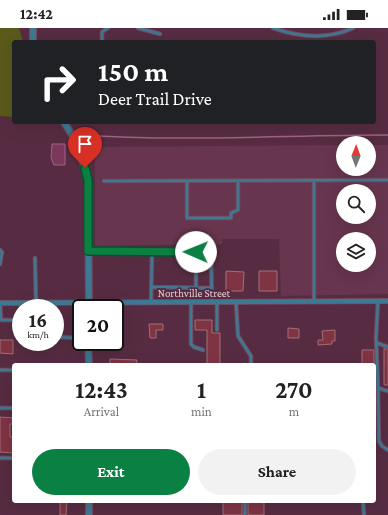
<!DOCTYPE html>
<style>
body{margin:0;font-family:"Crimson Pro",serif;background:#f2f2f2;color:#222;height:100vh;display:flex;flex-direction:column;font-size:15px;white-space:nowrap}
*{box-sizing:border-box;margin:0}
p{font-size:13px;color:#767676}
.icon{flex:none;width:22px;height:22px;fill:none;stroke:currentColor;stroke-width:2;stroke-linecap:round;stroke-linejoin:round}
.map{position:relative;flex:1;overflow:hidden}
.sheet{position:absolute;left:12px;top:335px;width:364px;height:140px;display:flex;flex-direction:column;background:#fff;border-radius:4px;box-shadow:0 4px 16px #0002}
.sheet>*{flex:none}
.guide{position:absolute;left:12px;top:12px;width:364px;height:84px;border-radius:4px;box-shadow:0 4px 16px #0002;background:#202124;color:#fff;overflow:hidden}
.needle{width:26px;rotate:1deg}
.tools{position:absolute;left:336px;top:108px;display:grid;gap:8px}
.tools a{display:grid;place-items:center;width:40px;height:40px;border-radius:50%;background:#fff;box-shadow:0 4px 16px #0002;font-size:20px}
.speed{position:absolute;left:12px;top:271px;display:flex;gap:8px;font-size:20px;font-weight:700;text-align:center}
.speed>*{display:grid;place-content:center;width:52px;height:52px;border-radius:50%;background:#fff;box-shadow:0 4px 16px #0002;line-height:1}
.speed small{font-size:10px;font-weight:400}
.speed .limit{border:2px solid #111;border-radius:6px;background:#fff;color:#111}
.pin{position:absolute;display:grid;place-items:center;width:34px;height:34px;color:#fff;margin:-41px -17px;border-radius:50% 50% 50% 0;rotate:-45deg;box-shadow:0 0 4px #0007}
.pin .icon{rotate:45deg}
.me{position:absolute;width:44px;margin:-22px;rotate:271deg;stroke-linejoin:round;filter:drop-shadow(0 0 3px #0008)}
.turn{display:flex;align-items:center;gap:14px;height:84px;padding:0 20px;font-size:18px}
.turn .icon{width:52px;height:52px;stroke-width:2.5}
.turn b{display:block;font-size:28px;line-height:34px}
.eta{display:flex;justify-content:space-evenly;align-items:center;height:68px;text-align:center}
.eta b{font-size:24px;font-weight:700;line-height:28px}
.primary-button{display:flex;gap:8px;margin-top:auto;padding:8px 20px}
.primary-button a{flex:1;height:46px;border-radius:24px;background:#0b8043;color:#fff;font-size:16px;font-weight:700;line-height:46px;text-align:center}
.primary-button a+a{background:#f2f2f2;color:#222}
.status{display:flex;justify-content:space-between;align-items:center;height:28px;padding:0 20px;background:#fff;direction:ltr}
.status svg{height:11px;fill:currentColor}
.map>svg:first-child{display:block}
</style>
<div class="status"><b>12:42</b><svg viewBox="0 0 49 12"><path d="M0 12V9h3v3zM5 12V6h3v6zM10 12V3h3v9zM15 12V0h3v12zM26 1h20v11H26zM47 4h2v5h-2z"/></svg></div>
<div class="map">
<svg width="388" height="487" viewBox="0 0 388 487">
<rect width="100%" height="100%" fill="#572c42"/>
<!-- built -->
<path fill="#67354e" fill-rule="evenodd" d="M343,117V141H369V117H388V266L281,268L279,211H222V216L95,218V119ZM343,163H369V189H343ZM343,211H369V237H343Z"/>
<!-- green -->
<path fill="#5a5a1b" d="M0,0H19L23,14H14V89L0,88Z"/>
<!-- water -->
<path fill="#7c385c" stroke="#9c6481" d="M52,116H65V137H54L51,130Z"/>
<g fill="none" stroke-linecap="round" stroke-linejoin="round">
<!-- stream -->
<path stroke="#9c6481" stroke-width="1.5" d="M80,107C182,114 286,107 388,107"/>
</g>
<!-- building -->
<path fill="#7f3444" stroke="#a46e76" d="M226,243L244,244L243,263H226Z
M259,243H277V263H259Z
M195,292H212V305H220V337H207V302H195Z
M149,296H163V302H156V310H150Z
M288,300L299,301V310H288Z
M335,302V313H332V316L318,317V312H323L322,303Z
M0,312H13V326L0,325Z
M384,320L388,322V357H384Z
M362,322H374V337H362Z
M110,331L137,332L136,337H110Z
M0,389L14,390V396H10V409H14V425L0,424Z
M60,473H67L66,487H60Z
M223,473H242V487H223Z
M248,473H264V487H248Z"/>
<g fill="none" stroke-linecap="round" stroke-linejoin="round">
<defs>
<path id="service" d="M138,0L160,6
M273,0C299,9 327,12 353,0
M102,14V4L108,0
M104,153L388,152
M187,153V190H231V185L238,182V154
M314,153V273
M0,222L2,224L0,236
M89,223L211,225L212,274
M196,224V260
M35,230L36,275
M152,259L212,260
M378,273L376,309L378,360L388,363
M151,274L152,224
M236,274L238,308L251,328V337
M191,275V316L194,319L203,322
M217,275V302
M0,276L1,292H21
M55,309L81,310
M377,315L388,319
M0,342H14
M378,360L379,413L382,418L388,422
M0,380H14
M0,430H14
M363,473L364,487
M245,487V474"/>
<path id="minor" d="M0,275L388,273"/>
<path id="tertiary" d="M33,0V14
M64,94L78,117L88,152L89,280
M88,314L89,337
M89,473V487"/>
</defs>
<!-- service casing -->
<use href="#service" stroke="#744c60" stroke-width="4.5"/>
<!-- minor casing -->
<use href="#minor" stroke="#744c60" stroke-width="6"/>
<!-- tertiary casing -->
<use href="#tertiary" stroke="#744c60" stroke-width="8"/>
<!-- service -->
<use href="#service" stroke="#3e7994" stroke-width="2.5"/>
<!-- minor -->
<use href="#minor" stroke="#3e7994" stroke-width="4.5"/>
<!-- tertiary -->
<use href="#tertiary" stroke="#3e7994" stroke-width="5.5"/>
</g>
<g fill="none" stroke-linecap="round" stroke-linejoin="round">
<defs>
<path id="route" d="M85,140L88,152V223L196,224"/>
</defs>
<!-- route casing -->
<use href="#route" stroke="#07532c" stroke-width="10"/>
<!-- route -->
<use href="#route" stroke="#0b8043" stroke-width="7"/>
</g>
<g text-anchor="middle" stroke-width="4" stroke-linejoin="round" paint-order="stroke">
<!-- street labels -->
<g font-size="11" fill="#e6cad6" stroke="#572c42">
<text x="194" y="269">Northville Street</text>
</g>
</g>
</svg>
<div class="tools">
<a><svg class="needle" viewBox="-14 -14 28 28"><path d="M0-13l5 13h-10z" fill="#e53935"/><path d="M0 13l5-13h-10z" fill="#767676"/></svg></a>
<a><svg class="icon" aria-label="search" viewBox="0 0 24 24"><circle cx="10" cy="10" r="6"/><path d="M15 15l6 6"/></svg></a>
<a><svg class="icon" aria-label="layers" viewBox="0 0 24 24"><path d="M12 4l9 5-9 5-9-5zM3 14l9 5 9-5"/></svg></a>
</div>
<div class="speed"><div>16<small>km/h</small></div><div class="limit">20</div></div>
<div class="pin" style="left:85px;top:140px;background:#d93025"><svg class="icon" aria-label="arrive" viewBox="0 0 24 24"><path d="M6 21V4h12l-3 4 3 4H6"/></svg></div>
<svg class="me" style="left:196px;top:224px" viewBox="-20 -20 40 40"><circle r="19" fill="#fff"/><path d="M0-13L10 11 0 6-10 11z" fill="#0b8043"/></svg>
<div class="guide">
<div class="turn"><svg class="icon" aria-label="right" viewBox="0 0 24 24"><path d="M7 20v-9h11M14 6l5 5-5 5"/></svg><div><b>150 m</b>Deer Trail Drive</div></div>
</div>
<section class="sheet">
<div class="eta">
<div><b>12:43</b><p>Arrival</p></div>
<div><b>1</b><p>min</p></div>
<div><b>270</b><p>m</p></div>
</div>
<div class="primary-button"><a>Exit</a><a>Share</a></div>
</section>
</div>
